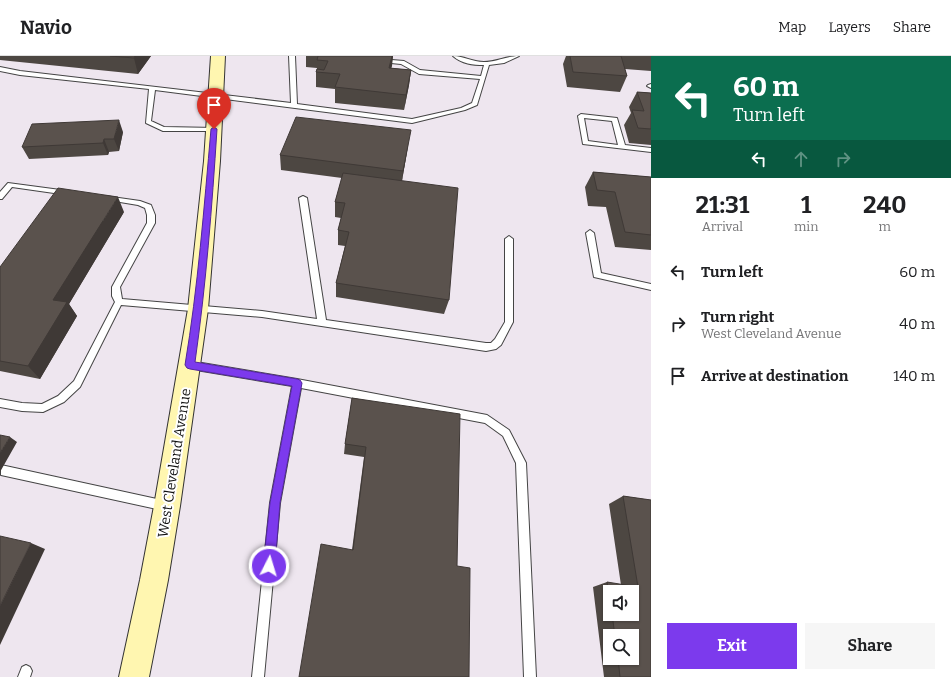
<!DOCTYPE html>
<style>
body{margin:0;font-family:Bitter,serif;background:#f6f6f6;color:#202124;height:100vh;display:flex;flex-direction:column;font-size:15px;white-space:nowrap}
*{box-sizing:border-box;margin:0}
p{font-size:13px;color:#757577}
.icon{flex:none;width:22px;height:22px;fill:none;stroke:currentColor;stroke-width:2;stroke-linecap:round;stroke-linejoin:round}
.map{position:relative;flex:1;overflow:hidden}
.panel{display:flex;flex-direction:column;background:#fff;width:300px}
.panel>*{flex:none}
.top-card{background:#0b6e4f;color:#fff;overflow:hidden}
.controls{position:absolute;left:603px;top:529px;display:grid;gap:8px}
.controls a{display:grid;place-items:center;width:36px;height:36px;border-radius:0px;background:#fff;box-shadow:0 1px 3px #0004;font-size:20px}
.pin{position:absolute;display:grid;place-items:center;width:34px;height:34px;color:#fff;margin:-41px -17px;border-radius:50% 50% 50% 0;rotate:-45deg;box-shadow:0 0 4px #0007}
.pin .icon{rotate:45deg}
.me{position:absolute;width:44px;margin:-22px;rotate:5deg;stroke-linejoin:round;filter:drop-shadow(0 0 3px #0008)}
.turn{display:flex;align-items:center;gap:14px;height:84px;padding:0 16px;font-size:18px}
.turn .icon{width:52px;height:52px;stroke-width:2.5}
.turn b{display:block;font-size:28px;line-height:34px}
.lanes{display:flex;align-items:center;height:38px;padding:0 16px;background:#0003;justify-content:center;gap:20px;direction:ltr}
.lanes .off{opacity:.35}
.eta{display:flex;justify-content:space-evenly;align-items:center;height:68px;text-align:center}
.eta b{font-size:24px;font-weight:700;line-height:28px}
.cta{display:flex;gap:8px;margin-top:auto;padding:8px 16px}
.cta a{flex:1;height:46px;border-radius:0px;background:#7c3aed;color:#fff;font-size:16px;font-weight:700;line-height:46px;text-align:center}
.cta a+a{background:#f6f6f6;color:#202124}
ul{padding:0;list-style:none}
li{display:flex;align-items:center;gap:12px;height:52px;padding:0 16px}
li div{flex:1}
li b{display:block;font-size:15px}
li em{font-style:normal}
header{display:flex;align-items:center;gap:24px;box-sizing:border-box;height:56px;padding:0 20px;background:#fff;border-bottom:1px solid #e0e0e0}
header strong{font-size:19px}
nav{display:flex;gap:22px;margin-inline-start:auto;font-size:14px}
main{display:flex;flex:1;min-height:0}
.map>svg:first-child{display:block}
</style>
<header>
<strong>Navio</strong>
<nav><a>Map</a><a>Layers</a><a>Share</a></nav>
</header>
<main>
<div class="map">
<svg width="651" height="621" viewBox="0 0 651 621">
<rect width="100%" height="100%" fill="#fffdf5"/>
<!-- industrial -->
<path fill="#eee6ef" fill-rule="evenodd" d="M0,0H651V621H0ZM610,536H632V558H610ZM610,580H632V602H610Z"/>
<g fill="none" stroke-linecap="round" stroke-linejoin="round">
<defs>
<path id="service" d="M289,0H295L297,48L412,63L461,52L472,47L480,23L419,18L401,8L381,6L378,4L379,3L404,5L420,14L481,20L484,9C473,9 462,8 453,0C464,0 472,6 484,6C496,6 507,0 519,0L504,7L489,9L477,49L465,54L412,67L155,34L151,65L164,71L216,72V74L214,75H163L146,67L149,33L20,19L0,15V11L20,15L291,47Z
M651,28V32L647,30L648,29Z
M581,58L617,62L625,89L651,92V96L583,88L578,60ZM584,62L612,65L618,89L588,85Z
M8,127L68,135L72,137L68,139L12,131L2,143H0V136Z
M105,140L140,145L151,149L155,159V167L120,231L122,243L262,255L317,263L299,142L303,140L307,142L326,264L486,287H491L495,283L505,266V183L509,180L513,183V266L501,289L496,293L486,295L262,261L121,249L80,331L64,346L43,356L22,355L0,351V343L22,347L42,348L58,340L74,325L115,246L112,240V231L147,167V159L145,152L138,149L108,144L104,142Z
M590,174L594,177L601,217L651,228V234L594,221L586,177Z
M190,305L297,323L487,359L509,374L526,407L536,621H524L516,407L503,380L485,367L301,332L280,447L264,621H252L270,447L292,330L190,313L187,312L186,309L187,306Z
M1,409L166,445L170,446L171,450L170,454L166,455L1,419Z
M26,609L30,611L32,615L30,621H18L22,611Z"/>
<path id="secondary" d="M211,0H225L220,105L208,253L180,450L168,524L149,621H119L140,524L154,450L188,253L204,105Z"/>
</defs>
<!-- service casing -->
<use href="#service" stroke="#444" stroke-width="2"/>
<!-- secondary casing -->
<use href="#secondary" stroke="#333" stroke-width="2"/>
<!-- service -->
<use href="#service" fill="#fff" fill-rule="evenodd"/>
<!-- secondary -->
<use href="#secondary" fill="#fff6b0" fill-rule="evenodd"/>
</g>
<!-- wall -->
<path fill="#4d4742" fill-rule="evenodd" d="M0,0H151L138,18L0,4Z
M306,0H393L391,12L411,14L409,29L404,54L335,47V33L316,31V16L317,12L306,11Z
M566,0H651V15L625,13L627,20L620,36L567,31L563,8Z
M637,36L651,37V89L629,87L624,69L631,57L629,51Z
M123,76L119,95L109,96L108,99L29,103L22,91Z
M408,90L402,125L449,244L444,258L336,241V227L345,190L338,189V174L341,162L335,161V146L342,122L281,114L280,99Z
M593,116L651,121V194L615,191L606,151L588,150L585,131Z
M124,156L69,248L77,260L40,323L0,315V211Z
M352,342L457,510L352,494L364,401L344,398L345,388Z
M623,440L651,444V621H604L593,531L607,526L621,529L609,448ZM610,536L632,558H610ZM610,580H632V602H610Z"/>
<!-- shaded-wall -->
<path fill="#3f3936" d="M135,0H151L138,18L134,2Z
M392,0H393L392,10L387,27L389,12Z
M411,14L409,29L404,54L406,39Z
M119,64L123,76L119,95L114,83Z
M411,74L408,90L401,130L403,115Z
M104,83L109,96L108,99L103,87Z
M118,141L124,156L69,248L77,260L40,323L28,310L53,244Z
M10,381L17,386L0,416V397Z
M31,487L45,493L0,589V550Z"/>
<!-- building -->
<path fill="#5a524d" stroke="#3f3936" d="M110,0H135L134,2Z
M318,0H392L389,12L411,14L406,39L335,31L340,18L316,16L317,13L324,14L328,5L317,4Z
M570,0H621L627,20L573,16Z
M637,36L651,37V73L638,72L632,54L644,55Z
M296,61L411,74L403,115L280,99Z
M119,64L114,83H104L103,87L22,91L32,68Z
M593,116L651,121V179L625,176L615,136L597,134Z
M343,117L458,132L449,244L336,227L349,176L338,174L345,147L335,146Z
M58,132L118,141L53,244L67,246L28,310L0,305V211Z
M352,342L460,358L457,510L470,512L469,621H299L321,488L353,494L366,391L345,388Z
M0,379L10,381L0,397Z
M623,440L651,444V621H620L618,602H632V580H615L612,558H632V536H610V545L607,526L638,531Z
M0,480L31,487L0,550Z"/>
<!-- route -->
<path fill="#7c3aed" stroke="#51269a" d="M214,71L217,73C212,151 206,229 195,306L297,323L300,324L302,327L280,447L275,510L273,514L269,516L265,514L263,510L270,447L292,330L190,313L187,312L185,309C198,231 204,152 211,73Z"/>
<g text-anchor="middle" stroke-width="4" stroke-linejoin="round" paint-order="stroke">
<!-- street labels -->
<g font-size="14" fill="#111" stroke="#fff">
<text transform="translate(174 407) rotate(-81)" y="5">West Cleveland Avenue</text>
</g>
</g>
</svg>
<div class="controls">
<a><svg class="icon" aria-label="sound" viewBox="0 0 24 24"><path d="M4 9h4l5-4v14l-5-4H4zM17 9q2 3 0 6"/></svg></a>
<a><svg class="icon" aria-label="search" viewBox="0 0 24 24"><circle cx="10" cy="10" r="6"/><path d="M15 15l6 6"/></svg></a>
</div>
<div class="pin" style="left:214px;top:73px;background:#d93025"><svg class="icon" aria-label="arrive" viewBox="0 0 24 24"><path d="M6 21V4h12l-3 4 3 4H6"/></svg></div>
<svg class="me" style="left:269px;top:510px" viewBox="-20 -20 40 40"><circle r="17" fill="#7c3aed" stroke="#fff" stroke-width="3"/><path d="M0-11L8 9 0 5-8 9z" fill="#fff"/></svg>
</div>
<section class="panel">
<div class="top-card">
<div class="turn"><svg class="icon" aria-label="left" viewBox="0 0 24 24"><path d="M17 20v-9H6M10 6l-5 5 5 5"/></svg><div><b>60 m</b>Turn left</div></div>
<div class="lanes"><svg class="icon" aria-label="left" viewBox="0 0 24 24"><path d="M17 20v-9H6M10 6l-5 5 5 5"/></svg><svg class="icon off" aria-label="ahead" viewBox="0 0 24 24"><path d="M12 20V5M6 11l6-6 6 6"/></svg><svg class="icon off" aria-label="right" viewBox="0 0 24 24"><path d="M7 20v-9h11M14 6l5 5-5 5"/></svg></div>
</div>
<div class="eta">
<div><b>21:31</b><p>Arrival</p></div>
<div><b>1</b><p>min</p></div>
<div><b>240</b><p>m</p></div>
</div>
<ul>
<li><svg class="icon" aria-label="left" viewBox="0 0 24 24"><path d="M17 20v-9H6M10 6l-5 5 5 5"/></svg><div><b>Turn left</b></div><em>60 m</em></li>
<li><svg class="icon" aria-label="right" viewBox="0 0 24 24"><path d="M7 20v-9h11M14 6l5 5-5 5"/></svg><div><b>Turn right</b><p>West Cleveland Avenue</p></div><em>40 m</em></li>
<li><svg class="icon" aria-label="arrive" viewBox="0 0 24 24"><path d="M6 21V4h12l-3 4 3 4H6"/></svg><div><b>Arrive at destination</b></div><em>140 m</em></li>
</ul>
<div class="cta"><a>Exit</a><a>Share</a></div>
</section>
</main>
